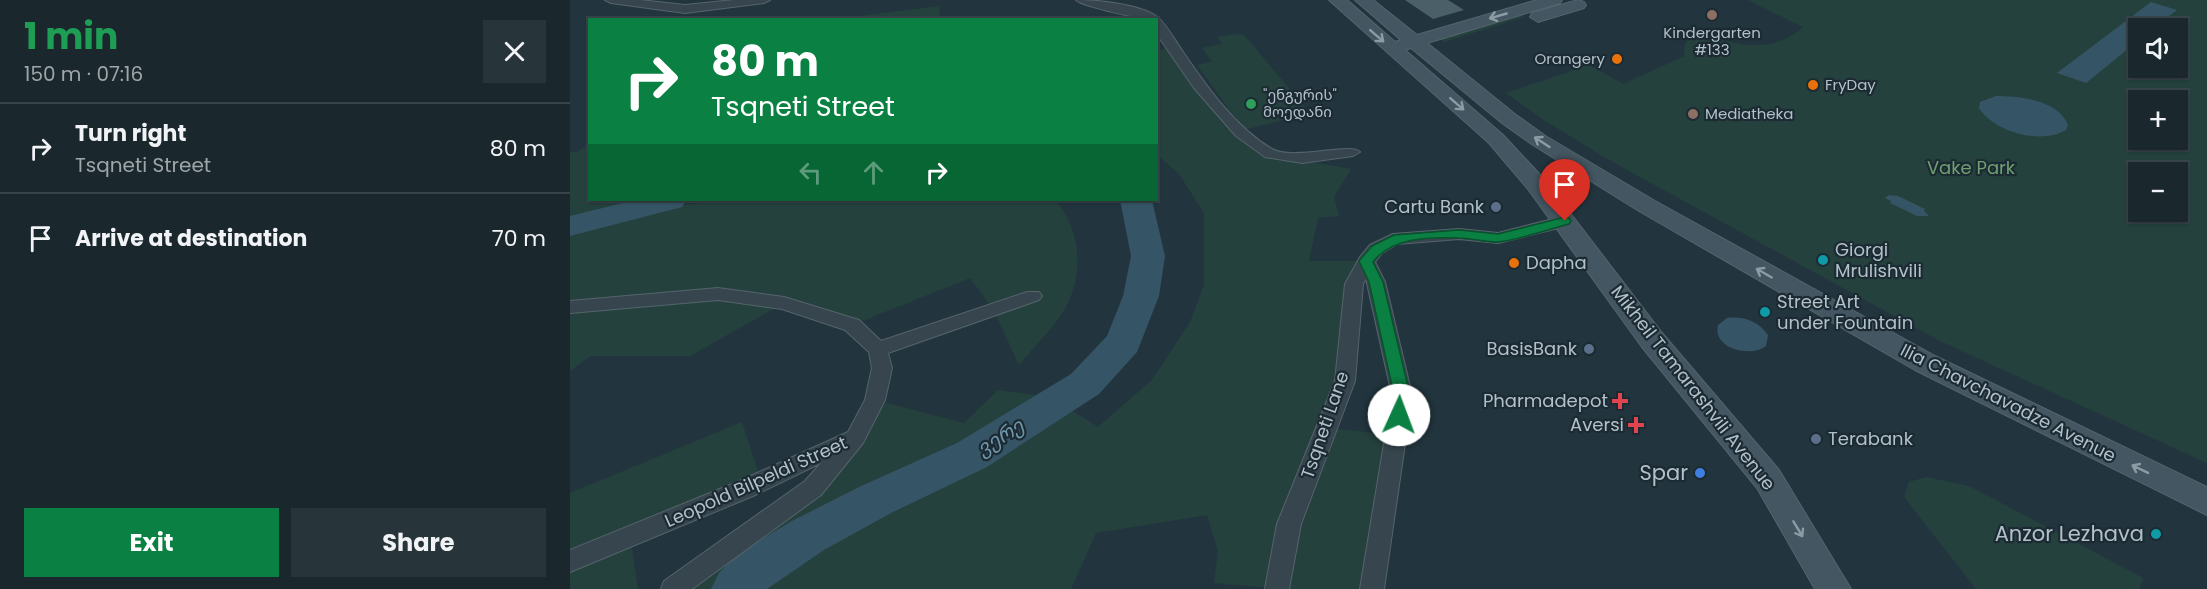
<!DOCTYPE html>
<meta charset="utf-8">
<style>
body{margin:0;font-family:Poppins,"Noto Sans Georgian",sans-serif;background:#27343a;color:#f1f3f6;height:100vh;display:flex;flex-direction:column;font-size:22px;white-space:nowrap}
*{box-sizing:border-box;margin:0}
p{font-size:20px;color:#9fa6aa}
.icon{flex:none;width:33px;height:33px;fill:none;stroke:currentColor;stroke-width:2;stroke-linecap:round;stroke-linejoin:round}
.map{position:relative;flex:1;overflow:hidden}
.side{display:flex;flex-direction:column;background:#1a282e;width:570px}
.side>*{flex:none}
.guide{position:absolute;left:18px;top:18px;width:570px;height:183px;border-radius:0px;box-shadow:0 2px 4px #0004,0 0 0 2px #38444a;background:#0b8043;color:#fff;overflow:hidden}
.buttons{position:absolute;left:1558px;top:18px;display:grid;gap:12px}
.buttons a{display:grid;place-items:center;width:60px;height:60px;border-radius:0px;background:#1a282e;box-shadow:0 2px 4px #0004,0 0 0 2px #38444a;font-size:30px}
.pin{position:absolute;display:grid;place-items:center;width:51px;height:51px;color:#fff;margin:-62px -26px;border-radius:50% 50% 50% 0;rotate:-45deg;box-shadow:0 0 6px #0007}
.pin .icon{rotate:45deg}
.me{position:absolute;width:66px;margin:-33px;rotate:2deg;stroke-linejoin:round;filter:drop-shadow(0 0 4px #0008)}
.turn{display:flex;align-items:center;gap:21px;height:126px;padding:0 24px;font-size:27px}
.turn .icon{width:78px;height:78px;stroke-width:2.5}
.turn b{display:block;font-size:42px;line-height:51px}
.lanes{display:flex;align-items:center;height:57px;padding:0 24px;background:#0003;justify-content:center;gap:30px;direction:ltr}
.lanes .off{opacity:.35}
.round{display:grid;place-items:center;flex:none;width:63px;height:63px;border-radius:0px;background:#27343a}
.summary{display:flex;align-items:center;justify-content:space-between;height:102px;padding:0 24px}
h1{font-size:36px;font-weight:700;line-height:45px;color:#1e9e55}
.cta{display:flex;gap:12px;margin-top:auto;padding:12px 24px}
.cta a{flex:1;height:69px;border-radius:0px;background:#0b8043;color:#fff;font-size:24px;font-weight:700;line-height:69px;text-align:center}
.cta a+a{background:#27343a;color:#f1f3f6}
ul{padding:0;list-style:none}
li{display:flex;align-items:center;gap:18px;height:90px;padding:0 24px;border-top:2px solid #38444a}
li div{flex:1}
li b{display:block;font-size:22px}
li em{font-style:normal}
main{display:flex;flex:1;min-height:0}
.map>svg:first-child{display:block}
</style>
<main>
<section class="side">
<div class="summary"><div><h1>1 min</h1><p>150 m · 07:16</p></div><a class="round"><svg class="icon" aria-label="close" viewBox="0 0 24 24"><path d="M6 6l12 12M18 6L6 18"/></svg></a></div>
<ul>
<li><svg class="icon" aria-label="right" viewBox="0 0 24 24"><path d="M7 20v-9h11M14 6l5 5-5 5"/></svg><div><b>Turn right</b><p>Tsqneti Street</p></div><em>80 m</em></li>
<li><svg class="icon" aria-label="arrive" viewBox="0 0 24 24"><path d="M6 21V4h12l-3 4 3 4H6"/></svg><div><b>Arrive at destination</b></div><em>70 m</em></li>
</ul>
<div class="cta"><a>Exit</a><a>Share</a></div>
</section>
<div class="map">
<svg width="1637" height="589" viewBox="0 0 1637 589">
<rect width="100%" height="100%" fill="#22353e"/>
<!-- green -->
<path fill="#25413d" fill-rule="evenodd" d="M1178,0H1637V463L1370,341L1039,160L972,119L936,93L1019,65L1053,84L1115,56C1112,44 1117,41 1126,34C1166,43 1199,57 1233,27ZM1569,28H1608V68H1569ZM1569,100H1608V140H1569ZM1569,172H1608V212H1569Z
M369,6L370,19H266Z
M947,13L954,17L874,42L867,37Z
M667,34L674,35L740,113L674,130L627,65L642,62L632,48L652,44L647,37Z
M599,48L622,83L664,134L671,133L700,154L781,169L764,197L769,216L748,218L739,261H796L757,428L826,435L802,589H717L644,583L648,551L637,515L526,533L501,589H184L204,570L275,526L367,487L425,458L498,408L528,427L582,380L620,322L634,285V213L609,174L587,155V51Z
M19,145L20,200H80L0,221V152H7Z
M140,200H485C511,229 514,273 496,307C487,324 462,349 449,365L423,309L400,278L282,325L214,303L120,356H20L0,371V231L90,207L130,203Z
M428,390L472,396L382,455L296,493L184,558L155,589H103L243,488L305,400L394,423Z
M172,422L191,481L60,537L68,589H0V493Z
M1356,477L1399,486L1573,578L1569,589H1406L1334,497L1339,482Z"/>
<!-- water -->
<path fill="#355566" d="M1581,2L1607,10L1584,28H1569V40L1516,83L1487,73Z
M1426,96C1450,96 1488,100 1498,125L1496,130C1471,145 1424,132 1409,108L1410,102Z
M1319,195L1328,196L1355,209L1354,211L1359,216H1347L1320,203L1321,201L1315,198Z
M1157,318C1173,316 1188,321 1198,335L1196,346C1181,358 1142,349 1148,325Z"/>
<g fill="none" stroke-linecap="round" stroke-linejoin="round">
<!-- river -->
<path fill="#355566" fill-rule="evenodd" d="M65,200H117L112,207L0,236V216Z
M550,200H582L595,256L589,296L567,352L529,394L417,467L321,513L254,550L197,589H141L149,573L165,556L220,522L289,487L387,443L501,374L537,336L553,296L561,256Z"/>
</g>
<!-- building -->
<path fill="#4b5f69" d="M835,0H878L894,10L863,19Z"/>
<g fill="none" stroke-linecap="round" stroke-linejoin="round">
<defs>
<path id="street" d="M35,0H70L115,5L164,0H200L194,3L115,13L41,3Z
M506,0C527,0 568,4 586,16C596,23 605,41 613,52C637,87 665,127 702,149C724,161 781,142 790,152L783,156L732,163L695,157L666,136L624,88L586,33V20C575,20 514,7 506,0Z
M995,216L1003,221L1001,225L928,243L889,239L827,244L812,253L805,262L815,282L842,395L814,589H790L822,395L796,279L793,284L785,381L731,524L719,589H695L707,524L765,381L775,284L790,257L800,245L823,234L889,229L928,233Z
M148,288L214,297L289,320L311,341L457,292H469L472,296L469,300L318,353L322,368L315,400L293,443L251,495L122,589H91L94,581L235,481L251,463L183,496L0,572V550L167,482L278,432L295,400L302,368L299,352L275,330L212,309L148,300L0,313V301Z"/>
<path id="secondary" d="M759,0H777L825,42L831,40L785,0H803L847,35L967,0H992L990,3L857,43L946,115L977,137L1085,201L1365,356L1637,487V515L1345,370L1069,211L963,145L932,123L841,48L835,50L933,135L974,179L1092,333L1209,470L1281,589H1245L1187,488L1072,347L958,189L919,143Z
M1008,0L1014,2L1016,5L1014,8L968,22L960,17L962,13Z"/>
</defs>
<!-- street casing -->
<use href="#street" stroke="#55646c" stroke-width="2"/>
<!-- secondary casing -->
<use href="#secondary" stroke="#55646c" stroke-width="2"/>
<!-- street -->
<use href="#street" fill="#37464e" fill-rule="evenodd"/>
<!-- secondary -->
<use href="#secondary" fill="#445661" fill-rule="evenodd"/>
</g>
<!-- one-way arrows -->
<defs><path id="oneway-shaft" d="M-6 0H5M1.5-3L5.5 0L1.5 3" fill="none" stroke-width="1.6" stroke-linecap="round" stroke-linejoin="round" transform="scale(1.5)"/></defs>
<g stroke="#8c9ca5">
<use href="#oneway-shaft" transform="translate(928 16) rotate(164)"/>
<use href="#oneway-shaft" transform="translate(807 36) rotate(41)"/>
<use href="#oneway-shaft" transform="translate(887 104) rotate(41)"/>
<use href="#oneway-shaft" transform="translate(972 142) rotate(-147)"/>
<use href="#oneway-shaft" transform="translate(1194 273) rotate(-150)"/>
<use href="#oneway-shaft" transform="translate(1570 469) rotate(-154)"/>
<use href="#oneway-shaft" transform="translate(1228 529) rotate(59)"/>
</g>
<!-- route -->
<path fill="#0b8043" stroke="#07532c" stroke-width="1.5" d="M995,217L999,218L1001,221L999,224C979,229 946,241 926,242C914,242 901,238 889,238C859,237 822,237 803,262L813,282L840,395L834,419H823L821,415L824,395L799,282L789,261L802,246L824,235L889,230L928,234Z"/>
<!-- markers -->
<g fill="#8d6e63" stroke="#1c2b33" stroke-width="2">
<circle cx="1142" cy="15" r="6"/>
<circle cx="1123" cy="114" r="6"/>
</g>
<g fill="#e8710a" stroke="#1c2b33" stroke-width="2">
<circle cx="1047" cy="59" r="6"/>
<circle cx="1243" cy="85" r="6"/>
<circle cx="944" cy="263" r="6"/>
</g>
<circle fill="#2e9e5b" stroke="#1c2b33" stroke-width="2" cx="681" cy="104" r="6"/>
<g fill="#5c6f8a" stroke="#1c2b33" stroke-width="2">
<circle cx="926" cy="207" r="6"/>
<circle cx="1019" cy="349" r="6"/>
<circle cx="1246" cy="439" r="6"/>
</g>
<g fill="#0f9aa8" stroke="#1c2b33" stroke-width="2">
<circle cx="1253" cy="260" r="6"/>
<circle cx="1195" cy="312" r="6"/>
<circle cx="1586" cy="534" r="6"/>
</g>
<g fill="#e0444e" stroke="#1c2b33" stroke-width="2">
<path d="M1047 392h6v6h6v6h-6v6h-6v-6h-6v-6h6z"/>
<path d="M1063 416h6v6h6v6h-6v6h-6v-6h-6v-6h6z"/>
</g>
<circle fill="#3f7fe0" stroke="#1c2b33" stroke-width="2" cx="1130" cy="473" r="6"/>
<g text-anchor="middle" stroke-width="4.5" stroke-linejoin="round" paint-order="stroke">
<!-- far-poi labels -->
<g font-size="15" fill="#b2c1c9" stroke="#1c2b33" text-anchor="start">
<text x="1142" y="38" text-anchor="middle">Kindergarten<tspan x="1142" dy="17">#133</tspan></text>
<text x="1035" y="64" text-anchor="end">Orangery</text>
<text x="1255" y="90">FryDay</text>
<text x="693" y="100">"ენგურის"<tspan x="693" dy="17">მოედანი</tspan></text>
<text x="1135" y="119">Mediatheka</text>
</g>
<!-- park labels -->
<g font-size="18" fill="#70a070" stroke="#1c2b33">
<text x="1401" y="174">Vake Park</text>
</g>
<!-- poi labels -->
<g font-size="18" fill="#b2c1c9" stroke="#1c2b33" text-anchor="end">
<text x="914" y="213">Cartu Bank</text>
<text x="1265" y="256" text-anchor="start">Giorgi<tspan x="1265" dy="21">Mrulishvili</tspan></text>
<text x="956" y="269" text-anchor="start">Dapha</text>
<text x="1207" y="308" text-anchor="start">Street Art<tspan x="1207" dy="21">under Fountain</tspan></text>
<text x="1007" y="355">BasisBank</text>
<text x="1038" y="407">Pharmadepot</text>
<text x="1054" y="431">Aversi</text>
<text x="1258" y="445" text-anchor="start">Terabank</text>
</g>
<!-- street labels -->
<g font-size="18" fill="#b2c1c9" stroke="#1c2b33">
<text transform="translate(1123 388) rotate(52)" y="6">Mikheil Tamarashvili Avenue</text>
<text transform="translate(1438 403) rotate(27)" y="6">Ilia Chavchavadze Avenue</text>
<text transform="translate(755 425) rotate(-71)" y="6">Tsqneti Lane</text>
<text transform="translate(186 482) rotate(-24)" y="6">Leopold Bilpeldi Street</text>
</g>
<!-- water labels -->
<g font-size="20" font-style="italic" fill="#7199ae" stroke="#1c2b33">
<text transform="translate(430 437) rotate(-32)" y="7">ვერე</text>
</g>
<!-- near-poi labels -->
<g font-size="21" fill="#b2c1c9" stroke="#1c2b33" text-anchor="end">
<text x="1118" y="480">Spar</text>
<text x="1574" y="541">Anzor Lezhava</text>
</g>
</g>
</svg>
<div class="buttons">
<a><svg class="icon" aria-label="sound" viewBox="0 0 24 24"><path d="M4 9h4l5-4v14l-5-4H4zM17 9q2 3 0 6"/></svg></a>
<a>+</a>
<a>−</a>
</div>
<div class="pin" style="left:995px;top:221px;background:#d93025"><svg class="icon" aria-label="arrive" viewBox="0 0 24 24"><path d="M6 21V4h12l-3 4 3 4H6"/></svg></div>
<svg class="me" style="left:829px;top:415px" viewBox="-20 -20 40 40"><circle r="19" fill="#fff"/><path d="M0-13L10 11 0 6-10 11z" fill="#0b8043"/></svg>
<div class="guide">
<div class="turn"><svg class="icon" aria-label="right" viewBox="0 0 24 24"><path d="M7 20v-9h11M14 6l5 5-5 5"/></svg><div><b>80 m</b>Tsqneti Street</div></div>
<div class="lanes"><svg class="icon off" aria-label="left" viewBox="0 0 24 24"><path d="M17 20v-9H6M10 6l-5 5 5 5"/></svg><svg class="icon off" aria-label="ahead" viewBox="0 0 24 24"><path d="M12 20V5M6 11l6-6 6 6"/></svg><svg class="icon" aria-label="right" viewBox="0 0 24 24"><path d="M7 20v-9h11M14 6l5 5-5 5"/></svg></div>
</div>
</div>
</main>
